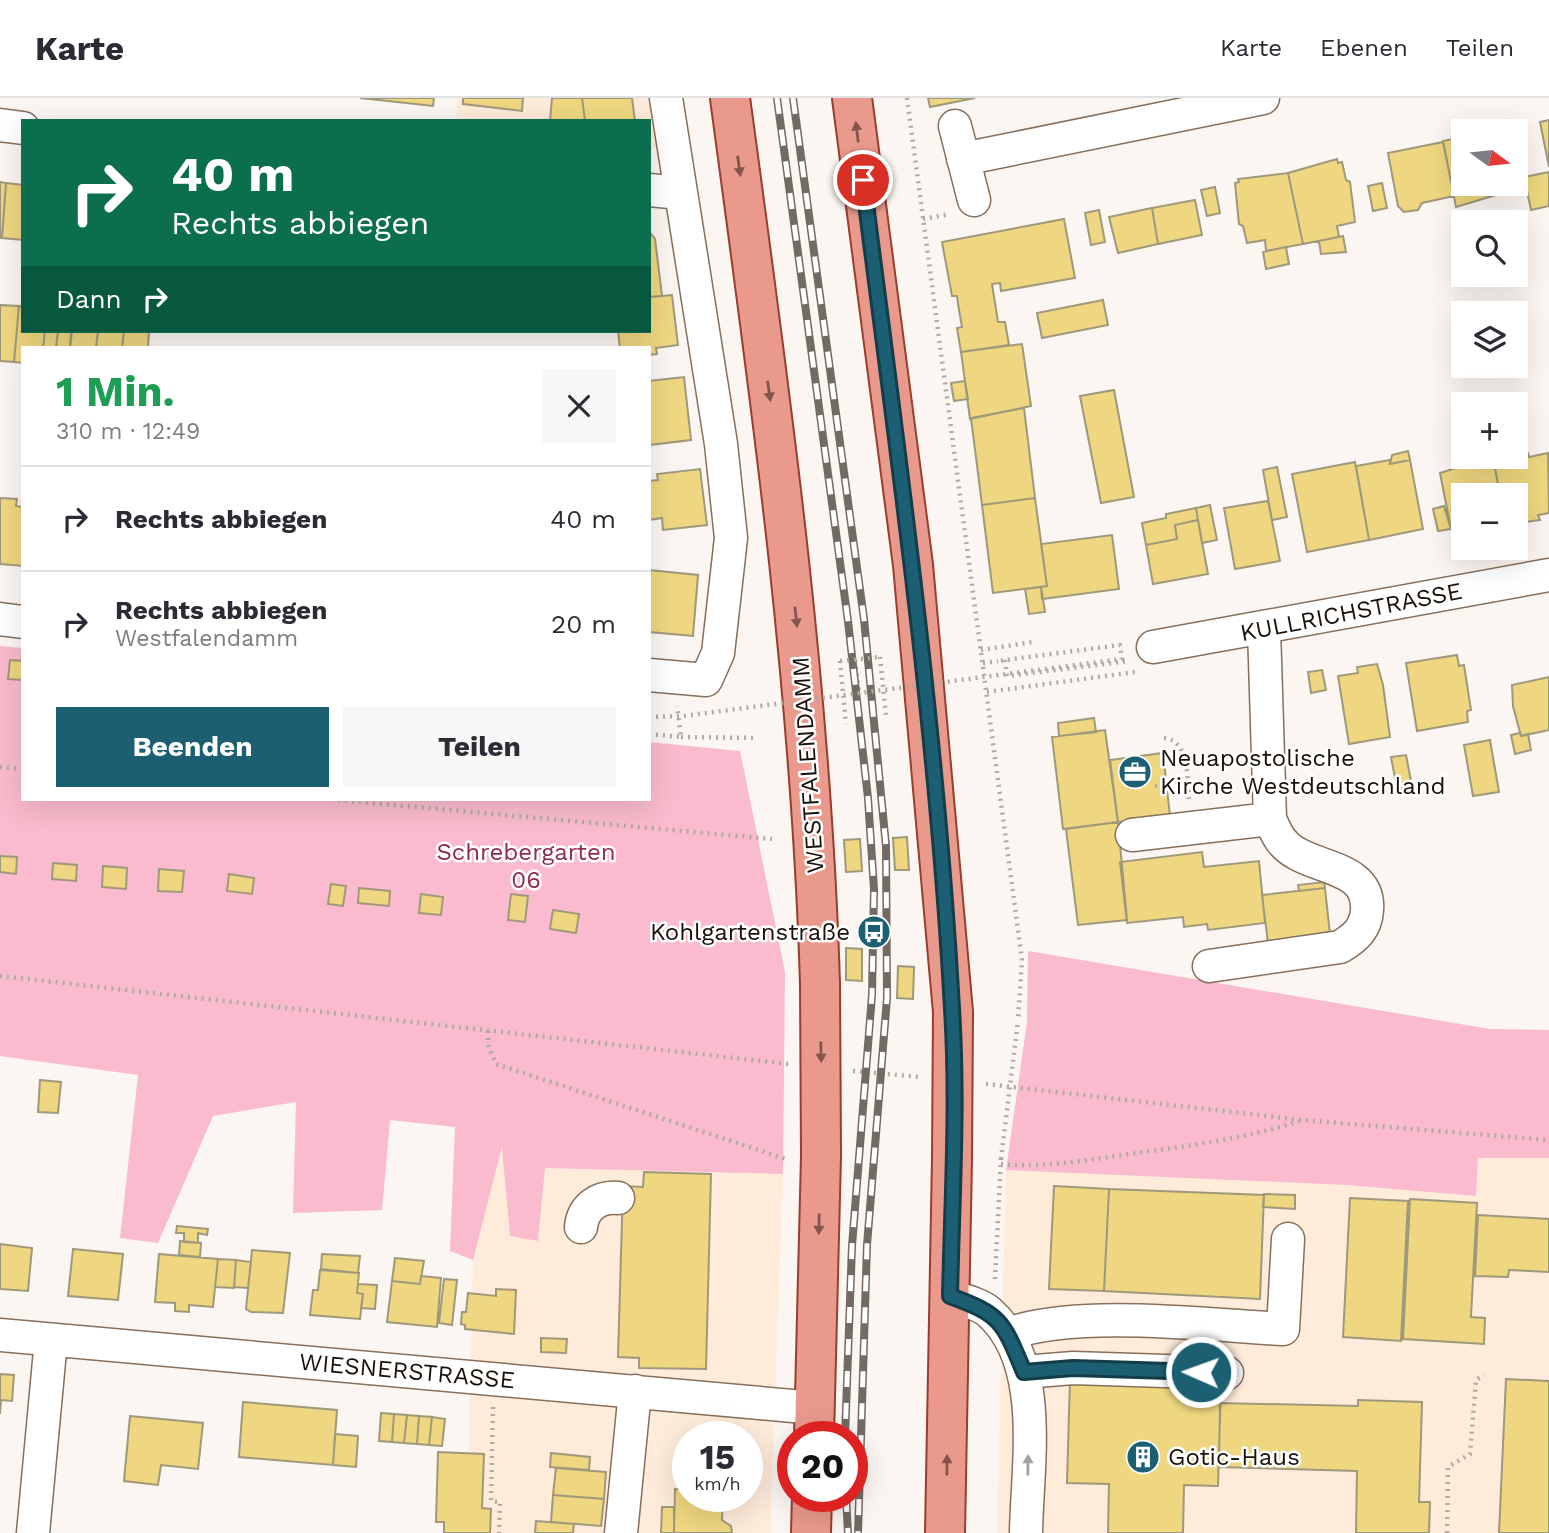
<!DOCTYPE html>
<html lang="de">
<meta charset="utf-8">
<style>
body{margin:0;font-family:"Work Sans",sans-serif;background:#f7f7f7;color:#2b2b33;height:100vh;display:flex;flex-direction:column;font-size:26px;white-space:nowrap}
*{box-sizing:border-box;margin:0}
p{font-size:23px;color:#7c7c81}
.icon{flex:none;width:38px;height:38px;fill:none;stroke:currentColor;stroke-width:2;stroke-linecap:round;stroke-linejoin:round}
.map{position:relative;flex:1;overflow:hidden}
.sheet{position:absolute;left:21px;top:248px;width:630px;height:455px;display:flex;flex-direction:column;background:#fff;border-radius:0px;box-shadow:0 7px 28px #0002}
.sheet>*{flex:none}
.guide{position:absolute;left:21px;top:21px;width:630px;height:214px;border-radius:0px;box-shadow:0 7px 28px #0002;background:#0b6e4f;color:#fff;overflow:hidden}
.needle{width:46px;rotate:105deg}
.buttons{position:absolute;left:1451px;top:21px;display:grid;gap:14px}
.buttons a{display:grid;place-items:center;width:77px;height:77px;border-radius:0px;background:#fff;box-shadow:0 7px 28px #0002;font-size:35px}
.speed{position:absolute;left:672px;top:1323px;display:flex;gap:14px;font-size:35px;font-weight:700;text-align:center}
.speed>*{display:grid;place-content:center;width:91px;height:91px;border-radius:50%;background:#fff;box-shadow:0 7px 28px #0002;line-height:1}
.speed small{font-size:18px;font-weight:400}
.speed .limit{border:10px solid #d22;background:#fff;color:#111}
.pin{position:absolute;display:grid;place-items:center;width:60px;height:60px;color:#fff;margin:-30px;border:4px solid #fff;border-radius:50%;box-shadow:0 2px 7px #0007}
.me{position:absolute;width:77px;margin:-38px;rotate:272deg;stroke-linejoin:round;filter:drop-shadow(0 0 5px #0008)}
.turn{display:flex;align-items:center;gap:24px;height:147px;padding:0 35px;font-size:32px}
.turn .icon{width:91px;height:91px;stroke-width:2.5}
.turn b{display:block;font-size:49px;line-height:60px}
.then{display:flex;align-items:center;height:66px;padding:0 35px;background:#0003;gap:14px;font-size:26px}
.round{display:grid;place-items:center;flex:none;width:74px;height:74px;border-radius:0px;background:#f7f7f7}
.summary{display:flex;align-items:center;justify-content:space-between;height:119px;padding:0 35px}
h1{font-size:42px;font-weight:700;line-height:52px;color:#1e9e55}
.primary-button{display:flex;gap:14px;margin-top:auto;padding:14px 35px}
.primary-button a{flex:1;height:80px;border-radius:0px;background:#1c5f72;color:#fff;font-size:28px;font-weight:700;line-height:80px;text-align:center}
.primary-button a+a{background:#f7f7f7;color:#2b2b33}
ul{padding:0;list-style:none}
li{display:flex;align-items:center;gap:21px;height:105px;padding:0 35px;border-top:2px solid #e1e1e2}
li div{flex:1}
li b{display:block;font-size:26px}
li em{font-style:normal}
header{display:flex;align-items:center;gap:42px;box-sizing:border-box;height:98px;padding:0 35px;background:#fff;border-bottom:2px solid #e1e1e2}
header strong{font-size:33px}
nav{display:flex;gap:38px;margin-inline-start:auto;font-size:24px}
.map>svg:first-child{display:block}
</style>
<header>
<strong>Karte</strong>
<nav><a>Karte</a><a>Ebenen</a><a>Teilen</a></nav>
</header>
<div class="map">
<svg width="1549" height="1435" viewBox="0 0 1549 1435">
<rect width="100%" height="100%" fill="#fbf6f1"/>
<!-- built -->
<path fill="#ffebda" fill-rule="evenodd" d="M458,0H665L670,41L649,53V23H456Z
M502,1047L538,1143L545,1070L783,1076L770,1435H467L473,1162ZM688,1339H747V1398H688Z
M1549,1059V1435H997L1006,1072L1347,1087L1476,1098L1478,1060Z"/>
<!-- green -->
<path fill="#f9bbcd" d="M0,548L23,550V702H649V644L740,653L785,874L783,1076L545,1070L538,1143L510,1138L502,1049L473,1162L450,1153L455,1029L390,1022L382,1112L293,1115L296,1004L213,1018L158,1145L120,1140L138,977L0,958Z
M1028,853L1490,931L1549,932V1060H1478L1476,1098L1347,1087L1006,1072L1027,924Z"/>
<!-- building -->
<path fill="#eed780" stroke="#a0987b" stroke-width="2" d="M360,0H434L433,8Z
M463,0H523L522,13L463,6Z
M552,0H582L585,23H550Z
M582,0H632L635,23H585Z
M928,0H975L930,9Z
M1549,22V69L1540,24Z
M1462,39L1463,86L1507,88L1495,90L1496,97L1456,109L1443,43Z
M1443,44L1454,98L1422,105L1418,112L1404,114L1398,108L1388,55Z
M1337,61L1338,65L1342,64L1346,82L1350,84L1355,124L1337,128L1339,139L1303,146L1288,75Z
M1522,64L1527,91L1512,94L1510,86H1516V65Z
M1549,74V108L1531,112L1524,79Z
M1288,75L1303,146L1266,153L1265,142L1247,145L1243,128L1239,126L1235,85L1239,84L1238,81Z
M0,84L6,85L2,140H0Z
M6,85L23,87V142L2,140Z
M1382,85L1387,110L1373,113L1368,88Z
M1215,89L1220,115L1207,118L1201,92Z
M1195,102L1202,137L1158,146L1152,110Z
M1152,110L1158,146L1118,155L1109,119Z
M1099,112L1105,144L1091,147L1085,115Z
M1064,121L1075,180L1001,193L1000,185L992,186L998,224H1005L1009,247L961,254L957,230L962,229L958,206L957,198H952L942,144Z
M649,133L655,141L662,198L649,199Z
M1343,138L1346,154L1321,156L1319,143Z
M1286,149L1289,166L1266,171L1263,154Z
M672,197L678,247L656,250L657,256L649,257V250H620L618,233H649V199Z
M1103,202L1108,227L1042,240L1037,215Z
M0,207L19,208L14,264L0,263Z
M19,208L23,209V233H45L43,250H23V265L14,264Z
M45,233H58L56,250H43Z
M58,233L71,234L70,250H56Z
M72,233H98L96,250H70Z
M98,233H124L122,250H96Z
M124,233H149L148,250H122Z
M1022,246L1031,308L970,321L961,254Z
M684,279L691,342L649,347V283Z
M965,283L968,301L954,303L951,285Z
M1114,292L1134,399L1101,405L1080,298Z
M1024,310L1035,400L982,407L971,320Z
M1408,353L1410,362L1390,366L1392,357Z
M1528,355L1529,359L1548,355L1549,415L1538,417L1540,422L1525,424V420L1516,422V397H1500L1493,359H1516Z
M1390,362V366L1410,362L1423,431L1369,442L1356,368Z
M1355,364L1369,442L1307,454L1292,376Z
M1475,364L1476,368L1494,365L1500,397H1463V429L1451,431L1440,375Z
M1277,369L1287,419L1272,422L1263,372Z
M700,371L707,427L663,432L662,420L649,422V383L658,382L657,376Z
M0,400L17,401L16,408L23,409V468L0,466Z
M1035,400L1047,488L993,495L982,407Z
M1268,403L1280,463L1235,471L1224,410Z
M1210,407L1217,442L1202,445L1196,410Z
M1444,408L1451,431L1438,433L1433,411Z
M1196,410L1198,422L1175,427L1177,441L1146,447L1142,425L1166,420V416Z
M1198,422L1208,476L1153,486L1146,447L1177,441L1175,427Z
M1112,437L1119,491L1042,501L1041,489L1047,488L1041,446Z
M649,472L698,477L693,538L649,534Z
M1041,489L1045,514L1029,516L1025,491Z
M1457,557L1459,568L1464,567L1471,612L1467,613L1468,624L1417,633L1406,565Z
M10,562L23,563V582L8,581Z
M1377,566L1383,587L1390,639L1349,646L1338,578L1358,575L1357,569Z
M1322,572L1326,592L1311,595L1308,574Z
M1549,579V632L1521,638L1513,608L1512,587Z
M1094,620L1096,634L1059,638L1058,625Z
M1105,632L1118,724L1063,731L1052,639Z
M1520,635L1521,638L1528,636L1531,652L1515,656L1511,637Z
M1490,642L1499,694L1473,698L1464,647Z
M1163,655L1170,718L1118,724L1110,662Z
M1406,657L1412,688L1397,691L1391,659Z
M1118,724L1127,822L1078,827L1066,731Z
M907,739L909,772H895L893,740Z
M860,741L862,773L846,774L844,742Z
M1202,754L1204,769L1259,763L1265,825L1208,832L1207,826L1184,829L1183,819L1127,825L1120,764Z
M0,758L17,759L16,776L0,774Z
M53,765L77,767L76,783L52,781Z
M103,768L127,770L126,791L102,789Z
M159,771L184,773L182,794L158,793Z
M229,776L254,780L252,796L227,793Z
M1324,784L1325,790L1299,793L1298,787Z
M331,786L346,788L343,808L328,806Z
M359,790L390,793L389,808L358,805Z
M1325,790L1330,837L1268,845L1262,797Z
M421,796L443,799L441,817L419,815Z
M511,796L528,798L525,824L508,822Z
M553,812L579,816L576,835L550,831Z
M846,850L862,851V883L846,882Z
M898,868L914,869L913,901L897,900Z
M40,982L61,984L58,1015L38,1014Z
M644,1074L711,1076L706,1271L639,1270V1260L618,1259L623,1088L643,1089Z
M1054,1088L1109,1091L1104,1193L1049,1191Z
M1109,1091L1264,1097L1260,1201L1104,1193Z
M1264,1096L1295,1097V1111L1263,1109Z
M1350,1100L1408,1103L1401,1243L1343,1239Z
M1410,1101L1477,1105L1471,1219L1485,1220L1484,1246L1403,1241Z
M1478,1117L1549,1121V1174L1509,1172L1508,1179L1475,1178Z
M177,1128L208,1131L207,1137L198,1135V1145L184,1144V1135H176Z
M180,1143L201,1145L200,1159L179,1157Z
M0,1146L32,1150L28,1193L0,1191Z
M73,1151L123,1156L118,1202L68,1198Z
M252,1152L290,1155L283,1215L251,1214L246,1211Z
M159,1156L218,1161L213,1209L189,1207V1214L175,1213V1205L155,1204Z
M322,1156L360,1158L358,1175L321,1171Z
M395,1160L424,1163L420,1186L392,1183Z
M218,1161L236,1162L234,1190L215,1189Z
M236,1162L251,1164L248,1190L234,1189Z
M320,1172L359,1175L357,1195L363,1196L360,1221L310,1217L313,1192H318Z
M421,1178L441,1180L437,1229L387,1224L392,1183L420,1186Z
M444,1181L457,1182L452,1227L439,1225Z
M358,1186L377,1187L375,1211L361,1210L363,1196L357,1195Z
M496,1191L516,1192L514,1236L465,1231V1227L461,1226L462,1214H466L468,1195L496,1198Z
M541,1240L567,1241L566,1255L541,1254Z
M0,1276L14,1277L12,1303L1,1302L0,1316Z
M1070,1281L1221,1285L1218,1388L1184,1387L1183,1435H1108L1109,1386L1067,1385Z
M1506,1281L1549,1283V1435H1499Z
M1358,1302L1422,1304L1419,1404H1430L1429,1435H1356L1357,1373L1219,1369L1220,1305L1358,1308Z
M243,1304L337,1312L333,1367L239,1359Z
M381,1315L394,1316L392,1344L379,1343Z
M394,1316L407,1317L404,1345L392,1344Z
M407,1317L419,1318L417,1346L404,1345Z
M130,1318L203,1325L198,1371L161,1367L158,1387L124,1383Z
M419,1318L432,1319L429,1347L417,1346Z
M432,1319L445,1321L442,1348L429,1347Z
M335,1336L358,1338L356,1369L333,1367Z
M438,1354L484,1356L482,1410L491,1411L490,1435H444V1424H436Z
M551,1355L590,1359L589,1372L550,1369Z
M556,1370L606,1374L604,1401L553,1397Z
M675,1391L688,1392V1398H723L722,1422L731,1428L732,1435H674Z
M553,1397L604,1401L601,1428L551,1424Z
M662,1409H674V1435H661Z
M536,1423L574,1426L573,1435H535Z"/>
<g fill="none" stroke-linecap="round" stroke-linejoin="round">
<defs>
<path id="minor" d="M0,27L23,30
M955,28L974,102
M963,61L1263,0
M649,92L681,95
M0,521L23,524
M1153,549L1549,477
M649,577L706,582L718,555L731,440L721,346L666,0
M1132,737L1270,721
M1209,868L1340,849C1355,840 1366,831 1367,812C1370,771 1322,771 1296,755C1281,747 1276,735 1270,721L1264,531
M581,1129C583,1109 599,1098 618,1100
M950,1198C962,1202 980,1206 989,1214C1046,1264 1027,1367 1026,1435
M1008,1236C1077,1211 1208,1227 1283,1231L1288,1141
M0,1237L815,1310
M1024,1274L1073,1270L1227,1275
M33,1435L51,1242
M621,1435L635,1293"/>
<path id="major" d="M730,0C770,296 811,587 820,886
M852,0L913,467L953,914
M814,1339L821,1058
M811,1435L812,1398
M945,1435L952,1060"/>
</defs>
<!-- minor casing -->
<use href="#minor" stroke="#866f5b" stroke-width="35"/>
<!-- major casing -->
<use href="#major" stroke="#983e2d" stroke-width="42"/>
<!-- path -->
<path stroke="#b0aaa4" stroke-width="4.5" stroke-dasharray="2 5" stroke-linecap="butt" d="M907,0L1022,862L1018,923
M923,121L950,116
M981,552L1032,544
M880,559L886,617
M855,562L859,595
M1005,562L1007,578L1129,563
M840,563L846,626
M983,565L998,563
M987,594L1135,574
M649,636L681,639L677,608
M681,639L757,640
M1164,640C1190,642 1187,682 1189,701
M0,669L23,671
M1155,688L1188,684
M338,702L772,741
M0,878L789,966
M488,933V947L496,966L786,1061
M853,973L921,979
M986,986L1302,1022L1549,1042
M1001,1066C1044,1070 1086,1062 1130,1056C1187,1048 1244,1041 1300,1023
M995,1181L1001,1061
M493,1309L491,1403L500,1404L499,1435
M1447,1435L1448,1369L1470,1356L1476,1282L1484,1277"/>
<!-- minor -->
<use href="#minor" stroke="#fff" stroke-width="32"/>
<!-- major -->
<use href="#major" stroke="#ea9a8d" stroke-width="38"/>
<defs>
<path id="rail" d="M777,0L848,523L868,700L874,791L872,897L852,1148L845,1339
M793,0L864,521L886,748L887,900L867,1147L858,1435
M846,1398L848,1435"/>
</defs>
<!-- rail casing -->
<use href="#rail" stroke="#726b64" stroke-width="8"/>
<!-- rail -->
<use href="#rail" stroke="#fff" stroke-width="5" stroke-dasharray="16" stroke-linecap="butt"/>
<defs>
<path id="major-bridge" d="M820,886L821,1058
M952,1060L953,914"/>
</defs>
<!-- major-bridge casing -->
<use href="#major-bridge" stroke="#983e2d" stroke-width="42" stroke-linecap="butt"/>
<!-- path-bridge -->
<path stroke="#b0aaa4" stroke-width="4.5" stroke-dasharray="2 5" stroke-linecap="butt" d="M840,563L880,559
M649,619L683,618L1122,561L1120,547L998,563
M1001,1061L1018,923"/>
<!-- major-bridge -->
<use href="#major-bridge" stroke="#ea9a8d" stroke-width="38"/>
</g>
<!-- one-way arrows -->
<defs><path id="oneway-solid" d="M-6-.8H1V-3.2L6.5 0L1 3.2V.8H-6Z" transform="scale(1.75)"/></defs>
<g fill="#82564b">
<use href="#oneway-solid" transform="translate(857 34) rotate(-97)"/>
<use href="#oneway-solid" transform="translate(739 68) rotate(82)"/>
<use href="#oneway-solid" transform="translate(769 293) rotate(82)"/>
<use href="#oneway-solid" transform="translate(796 519) rotate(84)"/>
<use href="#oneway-solid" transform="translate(821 954) rotate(89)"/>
<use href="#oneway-solid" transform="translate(819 1126) rotate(91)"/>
<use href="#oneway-solid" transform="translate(947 1367) rotate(-89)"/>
</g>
<use fill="#a3a09d" href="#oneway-solid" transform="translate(1028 1367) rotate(-89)"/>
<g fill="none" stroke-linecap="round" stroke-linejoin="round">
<defs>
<path id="route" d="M863,82C898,358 937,633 952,911C958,1006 952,1103 950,1198C1002,1217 1003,1224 1024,1274L1073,1270L1201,1274"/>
</defs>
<!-- route casing -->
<use href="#route" stroke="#123e4a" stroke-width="18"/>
<!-- route -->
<use href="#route" stroke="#1c5f72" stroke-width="12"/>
</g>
<!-- icons -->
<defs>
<symbol id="office-disc" viewBox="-11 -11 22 22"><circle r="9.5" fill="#1c5f72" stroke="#fff"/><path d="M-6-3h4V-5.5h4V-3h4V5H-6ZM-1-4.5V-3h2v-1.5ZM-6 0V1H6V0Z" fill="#fff"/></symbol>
<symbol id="bus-disc" viewBox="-11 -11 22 22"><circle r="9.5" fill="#1c5f72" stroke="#fff"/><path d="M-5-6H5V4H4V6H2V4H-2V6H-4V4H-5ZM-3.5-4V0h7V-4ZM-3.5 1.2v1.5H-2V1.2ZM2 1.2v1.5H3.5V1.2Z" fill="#fff"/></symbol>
<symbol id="building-disc" viewBox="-11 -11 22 22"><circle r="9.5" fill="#1c5f72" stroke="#fff"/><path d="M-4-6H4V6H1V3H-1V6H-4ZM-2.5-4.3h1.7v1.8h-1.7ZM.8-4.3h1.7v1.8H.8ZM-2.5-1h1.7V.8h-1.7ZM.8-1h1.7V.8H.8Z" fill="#fff"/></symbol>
</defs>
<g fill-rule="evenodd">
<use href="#office-disc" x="1116" y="655" width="38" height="38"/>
<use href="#bus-disc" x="855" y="815" width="38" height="38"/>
<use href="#building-disc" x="1124" y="1340" width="38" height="38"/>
</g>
<g text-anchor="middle" stroke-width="5" stroke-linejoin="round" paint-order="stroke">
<!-- street labels -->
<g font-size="24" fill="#1a1109" stroke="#fff">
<text transform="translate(1351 514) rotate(-11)" y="8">KULLRICHSTRASSE</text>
<text transform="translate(808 667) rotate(-94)" y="8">WESTFALENDAMM</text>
<text transform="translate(407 1273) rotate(5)" y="8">WIESNERSTRASSE</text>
</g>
<!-- poi labels -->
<g font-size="24" fill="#1a1109" stroke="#fff" text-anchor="start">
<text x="1160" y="668">Neuapostolische<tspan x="1160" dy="28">Kirche Westdeutschland</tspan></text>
<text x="850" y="842" text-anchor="end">Kohlgartenstraße</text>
<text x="1168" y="1367">Gotic-Haus</text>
</g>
<!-- park labels -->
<g font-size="24" fill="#902a53" stroke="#fff">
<text x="526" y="762">Schrebergarten<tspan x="526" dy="28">06</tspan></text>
</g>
</g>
</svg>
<div class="buttons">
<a><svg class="needle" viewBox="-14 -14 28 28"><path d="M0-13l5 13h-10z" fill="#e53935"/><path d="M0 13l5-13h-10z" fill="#7c7c81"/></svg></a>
<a><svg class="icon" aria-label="search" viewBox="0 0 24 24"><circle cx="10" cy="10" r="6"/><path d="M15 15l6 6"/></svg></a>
<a><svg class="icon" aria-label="layers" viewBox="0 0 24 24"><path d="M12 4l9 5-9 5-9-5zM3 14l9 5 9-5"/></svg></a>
<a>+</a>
<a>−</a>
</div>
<div class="speed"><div>15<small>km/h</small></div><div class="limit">20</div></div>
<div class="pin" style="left:863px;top:82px;background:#d93025"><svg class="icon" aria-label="arrive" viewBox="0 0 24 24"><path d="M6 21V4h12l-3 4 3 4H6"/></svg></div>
<svg class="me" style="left:1201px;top:1274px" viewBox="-20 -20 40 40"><circle r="17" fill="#1c5f72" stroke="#fff" stroke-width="3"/><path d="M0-11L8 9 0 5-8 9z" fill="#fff"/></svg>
<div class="guide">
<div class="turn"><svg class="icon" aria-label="right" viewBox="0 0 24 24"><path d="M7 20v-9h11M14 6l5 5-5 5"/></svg><div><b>40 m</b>Rechts abbiegen</div></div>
<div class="then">Dann<svg class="icon" aria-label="right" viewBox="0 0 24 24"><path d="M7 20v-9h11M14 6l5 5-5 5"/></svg></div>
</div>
<section class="sheet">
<div class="summary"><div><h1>1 Min.</h1><p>310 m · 12:49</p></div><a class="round"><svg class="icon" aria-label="close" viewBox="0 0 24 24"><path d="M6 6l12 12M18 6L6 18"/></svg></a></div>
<ul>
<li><svg class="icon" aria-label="right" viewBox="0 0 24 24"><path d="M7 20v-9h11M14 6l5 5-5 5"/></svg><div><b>Rechts abbiegen</b></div><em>40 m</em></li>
<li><svg class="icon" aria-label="right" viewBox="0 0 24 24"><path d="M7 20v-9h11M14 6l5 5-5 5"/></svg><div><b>Rechts abbiegen</b><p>Westfalendamm</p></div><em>20 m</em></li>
</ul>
<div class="primary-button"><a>Beenden</a><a>Teilen</a></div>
</section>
</div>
